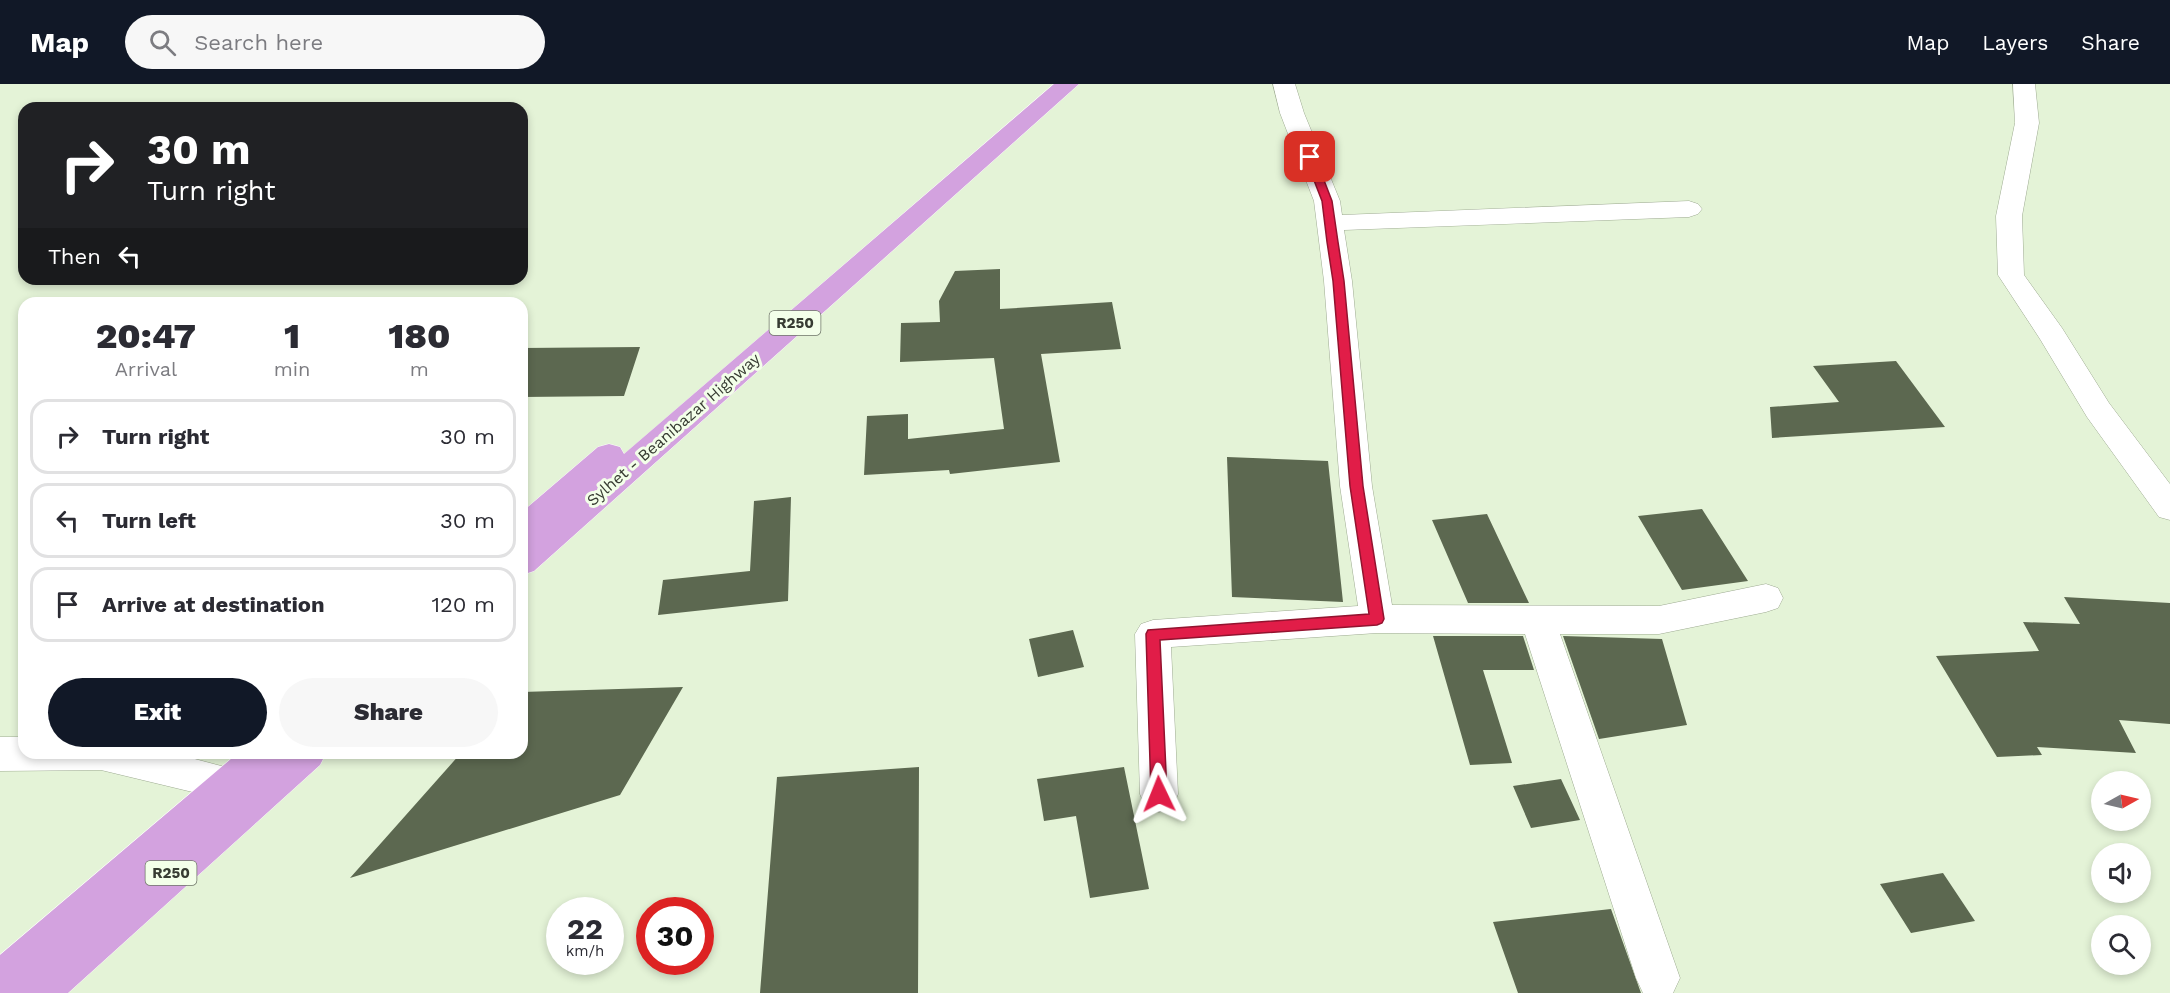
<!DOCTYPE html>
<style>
body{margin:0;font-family:"Work Sans",sans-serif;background:#f7f7f7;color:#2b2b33;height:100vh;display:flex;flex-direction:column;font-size:22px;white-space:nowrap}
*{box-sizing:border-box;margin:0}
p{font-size:20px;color:#7c7c81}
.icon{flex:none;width:33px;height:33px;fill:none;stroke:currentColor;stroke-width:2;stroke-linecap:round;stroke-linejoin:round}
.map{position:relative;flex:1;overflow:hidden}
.panel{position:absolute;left:18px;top:213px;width:510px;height:462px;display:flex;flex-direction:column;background:#fff;border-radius:18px;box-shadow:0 3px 9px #0003}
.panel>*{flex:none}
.banner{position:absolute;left:18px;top:18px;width:510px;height:183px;border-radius:18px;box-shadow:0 3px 9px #0003;background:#202124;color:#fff;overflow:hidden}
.needle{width:39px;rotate:82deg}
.tools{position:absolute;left:2091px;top:687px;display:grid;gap:12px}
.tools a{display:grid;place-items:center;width:60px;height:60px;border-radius:50%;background:#fff;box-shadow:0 3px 9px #0003;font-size:30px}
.speed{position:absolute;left:546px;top:813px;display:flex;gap:12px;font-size:30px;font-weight:700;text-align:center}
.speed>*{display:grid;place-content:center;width:78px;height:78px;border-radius:50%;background:#fff;box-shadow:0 3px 9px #0003;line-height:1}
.speed small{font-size:15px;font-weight:400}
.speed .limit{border:9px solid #d22;background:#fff;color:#111}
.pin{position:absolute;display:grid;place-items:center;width:51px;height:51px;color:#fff;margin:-26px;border-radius:12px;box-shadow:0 3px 9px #0006}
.me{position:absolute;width:66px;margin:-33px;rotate:358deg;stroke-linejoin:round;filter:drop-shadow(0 0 4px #0008)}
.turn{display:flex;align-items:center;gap:21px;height:126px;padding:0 30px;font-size:27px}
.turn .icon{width:78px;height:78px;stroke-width:2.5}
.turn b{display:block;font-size:42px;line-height:51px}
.then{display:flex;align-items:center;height:57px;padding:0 30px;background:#0003;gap:12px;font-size:22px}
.eta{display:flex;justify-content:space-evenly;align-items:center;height:102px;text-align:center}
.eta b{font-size:36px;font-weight:800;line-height:42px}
.button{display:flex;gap:12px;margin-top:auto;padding:12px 30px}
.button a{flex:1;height:69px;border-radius:36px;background:#111827;color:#fff;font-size:24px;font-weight:800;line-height:69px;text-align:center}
.button a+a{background:#f7f7f7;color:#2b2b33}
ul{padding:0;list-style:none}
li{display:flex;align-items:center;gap:18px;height:75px;margin:0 12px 9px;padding:0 18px;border:3px solid #e1e1e2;border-radius:18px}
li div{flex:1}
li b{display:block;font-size:22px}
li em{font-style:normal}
header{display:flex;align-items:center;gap:36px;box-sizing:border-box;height:84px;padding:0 30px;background:#111827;color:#fff}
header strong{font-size:28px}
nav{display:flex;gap:33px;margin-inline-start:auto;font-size:21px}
.search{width:420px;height:54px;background:#f7f7f7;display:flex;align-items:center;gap:15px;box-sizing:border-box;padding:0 21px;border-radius:33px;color:#7c7c81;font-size:22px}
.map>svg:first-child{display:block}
</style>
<header>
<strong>Map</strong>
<div class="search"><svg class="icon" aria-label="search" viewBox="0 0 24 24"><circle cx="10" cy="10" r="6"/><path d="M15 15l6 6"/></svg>Search here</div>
<nav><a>Map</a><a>Layers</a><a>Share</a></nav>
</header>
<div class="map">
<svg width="2170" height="909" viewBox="0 0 2170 909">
<rect width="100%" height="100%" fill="#e4f3d7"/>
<!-- building -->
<path fill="#5c6850" d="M1000,185V225L1112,218L1121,265L1041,270L1060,378L950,390L949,386L864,391L867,332L908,330V355L1004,345L994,274L900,278L901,239L940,238L939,217L955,187Z
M640,263L624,312L522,313V264Z
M1896,277L1945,343L1772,354L1770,323L1839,318L1813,282Z
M1227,373L1328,377L1343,518L1232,513Z
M791,413L788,517L658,531L663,496L750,487L754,417Z
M1702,425L1748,497L1682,506L1638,432Z
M1487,430L1529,519H1468L1432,436Z
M2064,513L2170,519V640L2119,636L2136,669L2037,663L2042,671L1997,673L1936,572L2039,567L2023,538L2080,540Z
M1073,546L1084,583L1038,593L1029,555Z
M1433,552H1523L1534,586H1483L1512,679L1470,681Z
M1563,552L1662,555L1687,641L1599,655Z
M683,603L620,711L350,794L461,669H522V608Z
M919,683L918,909H760L777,693Z
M1124,683L1149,805L1090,814L1076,732L1044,737L1037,695Z
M1561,695L1580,736L1531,744L1513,702Z
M1943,789L1975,837L1911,849L1880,800Z
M1611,825L1641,909H1518L1493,838Z"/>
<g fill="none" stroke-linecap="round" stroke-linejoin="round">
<defs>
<path id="minor" d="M1273,0H1295L1304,29L1340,117L1342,131L1689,117L1698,120L1702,125L1698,130L1689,133L1344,146L1352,197L1372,402L1392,521L1659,522L1766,500L1778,504L1783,514L1778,524L1766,528L1659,550H1560L1680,894L1673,909H1643L1636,894L1525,550L1377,549L1171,563L1178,710L1173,722L1159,728L1145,722L1140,710L1135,550L1141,540L1153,536L1358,522L1340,402L1324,197L1314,117L1280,29Z
M2013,0H2035L2039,39L2022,132L2024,191L2062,244L2109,319L2170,400V436L2159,433L2087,333L2040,255L1998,191L1996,132L2015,39Z
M0,653H24V669H172L244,688L249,700L244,712L230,717L101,686L0,687Z"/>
<path id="major" d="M1054,0H1079L534,487L522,491V428L598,363L609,360L620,363L624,370Z
M238,669H326L320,681L68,909H0V871Z"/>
</defs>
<!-- minor casing -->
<use href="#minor" stroke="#9eab92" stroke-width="1"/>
<!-- major casing -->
<use href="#major" stroke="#fff" stroke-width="1"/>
<!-- minor -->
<use href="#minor" fill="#fff" fill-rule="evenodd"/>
<!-- major -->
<use href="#major" fill="#d3a2df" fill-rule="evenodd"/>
</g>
<!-- route -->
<path fill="#e11d48" stroke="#92132f" stroke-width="1.5" d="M1310,70L1315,73L1332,117L1338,158L1344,197L1363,402L1384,535L1382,539L1377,541L1160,556L1167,710L1164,716L1159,718L1153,716L1151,710L1146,550L1148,546L1369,530L1350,402L1333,197L1327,158L1322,117L1305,73Z"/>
<g text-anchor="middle" stroke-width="6" stroke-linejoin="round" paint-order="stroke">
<!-- shield labels -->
<g fill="#f3ffe9" stroke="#6f7669" stroke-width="1.5">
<rect x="769.5" y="227" width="51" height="24" rx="4.5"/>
<rect x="145.5" y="777" width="51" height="24" rx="4.5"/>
</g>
<g font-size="15" font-weight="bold" fill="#373c32">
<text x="795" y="244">R250</text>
<text x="171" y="794">R250</text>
</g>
<!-- street labels -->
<g font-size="16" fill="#373c32" stroke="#f3ffe9">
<text transform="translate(673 345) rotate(-41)" y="6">Sylhet - Beanibazar Highway</text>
</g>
</g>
</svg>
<div class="tools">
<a><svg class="needle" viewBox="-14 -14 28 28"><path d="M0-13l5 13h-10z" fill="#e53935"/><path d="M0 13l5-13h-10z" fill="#7c7c81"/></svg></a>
<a><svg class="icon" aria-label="sound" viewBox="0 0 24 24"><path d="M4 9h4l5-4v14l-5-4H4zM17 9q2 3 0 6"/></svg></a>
<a><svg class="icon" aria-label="search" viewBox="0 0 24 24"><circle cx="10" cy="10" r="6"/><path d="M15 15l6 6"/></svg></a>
</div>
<div class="speed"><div>22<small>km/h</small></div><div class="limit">30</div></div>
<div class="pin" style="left:1310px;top:73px;background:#d93025"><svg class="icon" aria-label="arrive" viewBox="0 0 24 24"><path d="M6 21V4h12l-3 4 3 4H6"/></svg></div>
<svg class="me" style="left:1159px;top:710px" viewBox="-20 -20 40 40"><path d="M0-17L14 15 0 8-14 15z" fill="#e11d48" stroke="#fff" stroke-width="4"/></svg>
<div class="banner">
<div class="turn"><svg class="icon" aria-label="right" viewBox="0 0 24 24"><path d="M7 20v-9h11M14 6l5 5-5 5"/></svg><div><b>30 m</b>Turn right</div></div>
<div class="then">Then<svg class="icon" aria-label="left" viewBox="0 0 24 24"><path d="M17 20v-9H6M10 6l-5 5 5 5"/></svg></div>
</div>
<section class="panel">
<div class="eta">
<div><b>20:47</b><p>Arrival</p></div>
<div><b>1</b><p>min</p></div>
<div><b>180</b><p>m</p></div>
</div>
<ul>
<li><svg class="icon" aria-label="right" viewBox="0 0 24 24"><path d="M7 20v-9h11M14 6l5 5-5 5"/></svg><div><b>Turn right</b></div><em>30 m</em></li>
<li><svg class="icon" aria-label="left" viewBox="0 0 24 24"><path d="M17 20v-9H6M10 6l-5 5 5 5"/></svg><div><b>Turn left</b></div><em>30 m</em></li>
<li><svg class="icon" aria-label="arrive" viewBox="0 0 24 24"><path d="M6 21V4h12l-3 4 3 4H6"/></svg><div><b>Arrive at destination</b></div><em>120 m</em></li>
</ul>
<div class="button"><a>Exit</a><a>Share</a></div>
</section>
</div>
